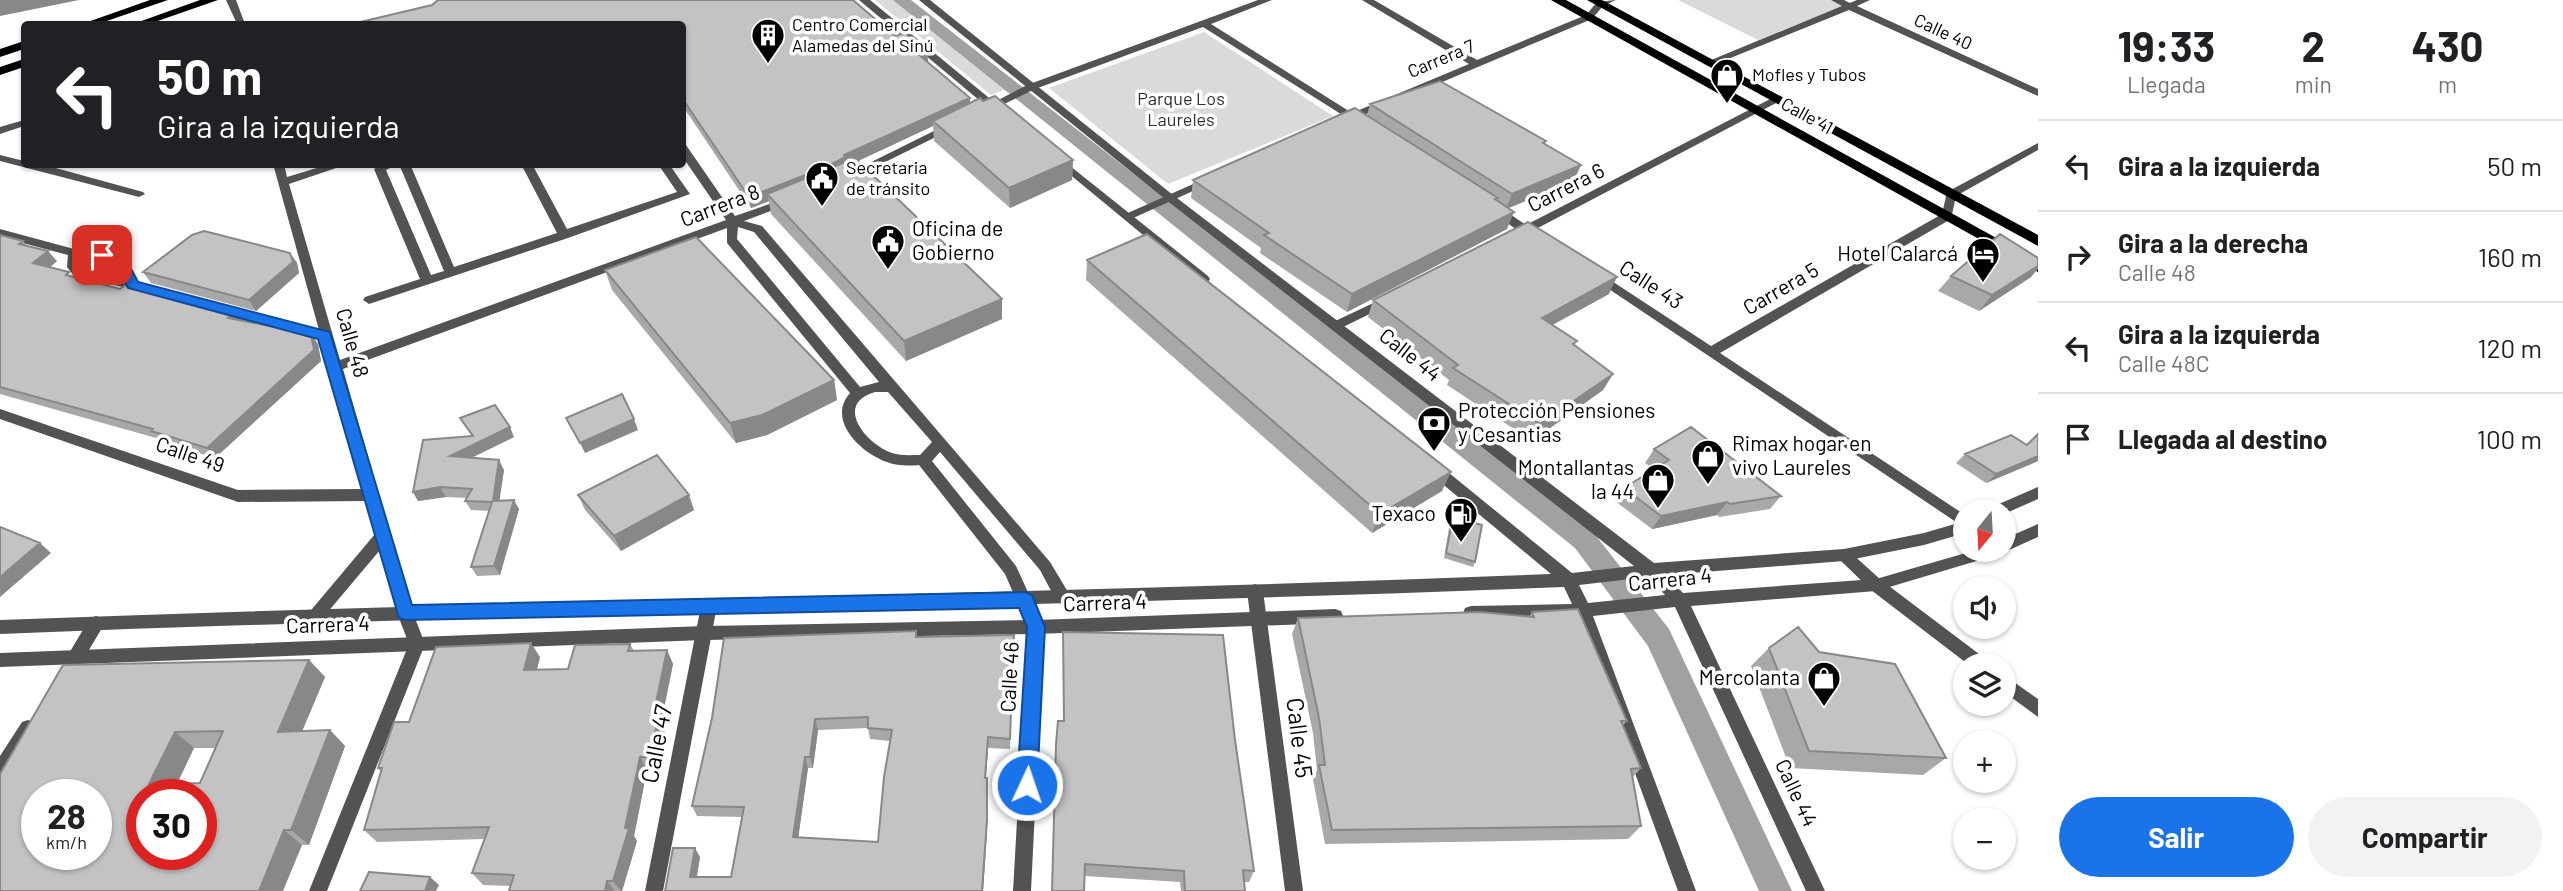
<!DOCTYPE html>
<html lang="es">
<meta charset="utf-8">
<style>
body{margin:0;font-family:Barlow,sans-serif;background:#f2f2f2;color:#202124;height:100vh;display:flex;flex-direction:column;font-size:26px;white-space:nowrap}
*{box-sizing:border-box;margin:0}
p{font-size:23px;color:#757577}
.icon{flex:none;width:38px;height:38px;fill:none;stroke:currentColor;stroke-width:2;stroke-linecap:round;stroke-linejoin:round}
.map{position:relative;flex:1;overflow:hidden}
.panel{display:flex;flex-direction:column;background:#fff;width:525px}
.panel>*{flex:none}
.top-card{position:absolute;left:21px;top:21px;width:665px;height:147px;border-radius:7px;box-shadow:0 2px 5px #0004;background:#202124;color:#fff;overflow:hidden}
.needle{width:46px;rotate:198deg}
.tools{position:absolute;left:1953px;top:499px;display:grid;gap:14px}
.tools a{display:grid;place-items:center;width:63px;height:63px;border-radius:50%;background:#fff;box-shadow:0 2px 5px #0004;font-size:35px}
.speed{position:absolute;left:21px;top:779px;display:flex;gap:14px;font-size:35px;font-weight:700;text-align:center}
.speed>*{display:grid;place-content:center;width:91px;height:91px;border-radius:50%;background:#fff;box-shadow:0 2px 5px #0004;line-height:1}
.speed small{font-size:18px;font-weight:400}
.speed .limit{border:10px solid #d22;background:#fff;color:#111}
.pin{position:absolute;display:grid;place-items:center;width:60px;height:60px;color:#fff;margin:-30px;border-radius:14px;box-shadow:0 4px 10px #0006}
.me{position:absolute;width:77px;margin:-38px;rotate:3deg;stroke-linejoin:round;filter:drop-shadow(0 0 5px #0008)}
.turn{display:flex;align-items:center;gap:24px;height:147px;padding:0 21px;font-size:32px}
.turn .icon{width:91px;height:91px;stroke-width:2.5}
.turn b{display:block;font-size:49px;line-height:60px}
.eta{display:flex;justify-content:space-evenly;align-items:center;height:119px;text-align:center}
.eta b{font-size:42px;font-weight:700;line-height:49px}
.action{display:flex;gap:14px;margin-top:auto;padding:14px 21px}
.action a{flex:1;height:80px;border-radius:42px;background:#1a73e8;color:#fff;font-size:28px;font-weight:700;line-height:80px;text-align:center}
.action a+a{background:#f2f2f2;color:#202124}
ul{padding:0;list-style:none}
li{display:flex;align-items:center;gap:21px;height:91px;padding:0 21px;border-top:2px solid #e0e0e0}
li div{flex:1}
li b{display:block;font-size:26px}
li em{font-style:normal}
main{display:flex;flex:1;min-height:0}
.map>svg:first-child{display:block}
</style>
<main>
<div class="map">
<svg width="2038" height="891" viewBox="0 0 2038 891">
<rect width="100%" height="100%" fill="#fff"/>
<!-- green -->
<path fill="#dadada" d="M875,0H908L1017,85L991,95Z
M1678,0H1831L1844,6L1758,40Z
M1204,32L1333,116L1168,184L1049,88Z"/>
<g fill="none" stroke-linecap="round" stroke-linejoin="round">
<!-- canal -->
<path fill="#a1a1a1" fill-rule="evenodd" d="M893,0H911L1593,532L1669,629L1792,891H1759L1648,646L1575,548Z"/>
<!-- minor -->
<path fill="#535353" fill-rule="evenodd" d="M226,0H236L245,24H237Z
M1258,0H1272L1211,24L1352,113L1469,64L1362,0H1374L1477,60L1586,15L1597,2L1616,0L1603,6L1592,19L1359,117L1365,122L1360,125L1351,121H1342L1341,119L1344,116L1203,27L1035,89L988,112L984,113L979,110L1027,85Z
M1831,0H1844L1850,3L1857,0H1870L1857,6L2038,89V96L1849,10L1713,65L1704,63L1842,6Z
M1776,96L1781,99L1780,101L1534,230L1542,237L1540,240H1532L1525,235L1516,236L1514,233L1517,230L1491,211L1497,207L1501,208L1526,225Z
M24,120V126L0,134V127Z
M950,123L955,126L954,128L853,178H845L843,176Z
M2038,143V150L1956,196L1951,219L1720,353L1965,515V528L1591,277L1597,273L1601,274L1711,346L1942,214L1947,192Z
M682,144L686,145L735,216L781,200H789V204L744,221L762,226L1050,562L1071,597L1069,602L1063,604L1057,602L1040,570L940,452L932,461L1016,566L1044,627L1031,891H1013L1028,627L1005,574L919,465C908,466 897,466 887,462C861,453 826,420 850,393L727,243V228L343,369L413,613L425,644L327,891H309L409,644L397,613L380,550L321,620L315,622L309,620L307,615L375,534L366,501L238,502L0,419V409L238,490L363,489L321,340L216,311L214,308L220,304L319,330L273,164H284L287,177L330,164H348L289,184L340,360L726,220L682,156ZM738,227L754,232L879,382L860,387L737,239ZM875,392H888L932,442L920,455C911,455 901,456 892,453C866,444 833,404 875,392Z
M0,155L24,161V164H41L143,192L145,194L139,197L0,161Z
M382,164H398L386,170L431,275L444,271L399,164H410L454,267L557,233L521,164H532L567,229L677,192L658,164H669L690,194L568,238L369,304L363,300L365,297L420,279L374,169Z
M1209,177L1215,180L1213,182L1131,219L1127,220L1121,216Z
M0,229L74,249L106,252L127,264L137,282L147,284L149,287L143,291L75,277L67,267L68,255L0,237ZM80,257C98,259 114,262 124,279L83,271L79,266Z
M1386,297L1390,298L1392,301L1390,304L1339,329L1335,330L1329,326L1331,323Z
M1844,549L1849,551L1881,580L1987,660L1989,665H1969L1871,590L1839,559L1836,555L1839,551Z
M1255,584L1260,586L1263,591L1303,891H1285L1247,591L1250,586Z
M709,599L715,601L717,606L663,891H645L701,606L703,601Z
M96,616L102,618L104,623L102,628L77,670L71,672L65,670L63,665L65,660L90,618Z
M2004,675L2038,699V717L2004,692Z
M28,720L34,722L37,728L34,734L6,777L0,779V756L22,722Z"/>
<!-- tertiary -->
<path fill="#535353" fill-rule="evenodd" d="M859,0H870L1005,111V115H997Z
M919,0H930L1173,195L1654,563L1844,549L1924,533L1965,521V533L1924,545L1844,561L1666,575L1683,593L1876,579L1976,550H2004V539L2038,524V537L2009,550L2002,551L2000,554L1876,591L1691,606L1825,891H1806L1675,607L1593,616L1696,891H1678L1578,617L1471,620L1465,618L1463,613L1465,608L1471,606L1572,604L1564,587C1043,608 521,613 0,634V620C517,600 1034,595 1551,574L1428,472L1426,468L1428,464H1438L1572,573L1634,566L1165,199ZM1648,577L1665,595L1588,603L1579,585Z
M1060,158L1208,276L1210,279L1208,282H1200L1056,163L1055,161Z
M2038,487V499L2004,514V511H1990L1992,507Z
M1335,609L1341,611L1343,616L1341,621L1335,623L1036,634L704,640L0,667V653L704,626L1036,620Z"/>
<!-- primary -->
<path fill="#000" fill-rule="evenodd" d="M150,0H168L98,24H82Z
M200,0H218L149,24H133Z
M1551,0H1566L2038,261V272Z
M1587,0H1602L2038,235V246Z
M24,41V49L0,57V49Z
M24,59V67L0,75V67Z"/>
</g>
<!-- wall -->
<path fill="#a8a8a8" fill-rule="evenodd" d="M682,24L895,36L927,51L928,62H927L970,103L1073,160L1072,180L1010,208L934,141L933,126L858,161L1002,319L906,361L771,214L769,201L751,208L682,105Z
M1370,104L1546,141L1545,144L1574,181L1509,208L1507,229L1347,312L1260,253L1261,248L1191,198L1193,180L1367,116Z
M0,235L23,241L27,246L57,261L50,267L73,277L120,289L236,311L243,321L318,344L321,361L215,458L160,441L156,438L0,394Z
M290,253L297,263L299,273L256,311L151,283L143,272Z
M1087,260L1442,491L1372,533L1086,280Z
M605,270L834,380L837,400L767,435L736,443L612,290Z
M1951,276L2031,277L1979,311L1938,291Z
M1609,294L1552,325L1575,346L1613,374L1603,390L1532,441L1447,385L1449,380L1368,317L1373,300Z
M460,418L514,437L470,458L504,470L499,501L519,509L500,575L477,576L471,567L489,511L471,510L465,501L467,498L446,497L418,501L413,492L472,436Z
M2038,434V461L1986,483L1956,463L1965,454L2027,445Z
M1654,449L1781,496L1770,509L1719,517L1717,515L1652,529L1615,501L1624,488L1654,469L1645,463Z
M578,495L694,510L621,551L585,510Z
M1453,517L1475,562L1473,567L1444,558L1450,522Z
M1532,612L1627,721L1623,725L1641,768L1633,777L1641,826L1628,839L1325,844L1313,779L1317,770L1313,733L1292,634L1298,618L1529,617Z
M1063,632L1235,740L1254,871L1249,882H1244L1245,891H1181L1180,882L1085,876L1063,721Z
M917,637L1014,646L1010,749L988,748L986,778L987,788V830L983,891H665L700,857L697,877H731L743,817L697,816L692,806ZM868,728L870,739L890,741L878,842L798,837L808,768H813L818,730Z
M630,644L634,651L667,650L673,664L661,723L665,730L658,770H647L634,836L637,841L622,891H509L510,886L483,885L472,873L484,839L377,842L364,830L381,772L378,768L409,722L540,657L537,670L568,669Z
M1769,648L1819,652L1946,758L1923,775L1790,768L1751,666Z
M309,660L325,677L302,731L330,730L345,746L309,845H302L0,774ZM194,748H216L200,783L177,784Z"/>
<!-- shaded-wall -->
<path fill="#888" d="M0,0H79L0,16Z
M927,51L928,62L918,65V54Z
M970,98V109L933,121V126L847,166L767,194L769,201L751,208L749,197Z
M1073,160L1072,180L1010,208L1009,188Z
M1581,165L1574,181L1506,209L1512,194Z
M1514,212L1507,229L1347,312L1352,294Z
M48,251L57,261L42,274L33,263Z
M290,253L297,263L299,273L256,311L249,300Z
M2038,266V269L2031,277L1979,311L1992,295Z
M1617,277L1609,294L1534,335L1542,318Z
M1002,299V319L906,361L904,341Z
M236,311L243,322L228,318Z
M311,334L318,344L321,361L215,458L207,448Z
M1613,374L1603,390L1532,441L1540,424Z
M834,380L837,400L767,435L736,443L730,423Z
M634,419L638,430L585,453L580,443Z
M510,427L514,437L455,466L450,456Z
M2038,456V461L1986,483L1996,474Z
M499,460L504,470L498,510L493,501Z
M1451,472L1442,491L1372,533L1380,514Z
M440,487L446,497L418,501L413,492Z
M689,495L694,510L621,551L614,536Z
M514,500L519,509L500,575L494,566Z
M1727,502L1717,515L1652,529L1661,516Z
M40,543L51,553L0,597V577Z
M531,643L540,657L533,684L524,670Z
M667,650L673,664L661,723L665,730L658,770L651,757L653,717Z
M309,660L325,677L295,748L278,732Z
M815,719L818,730L813,768L810,757Z
M330,730L345,746L309,845L291,830Z
M175,732L194,748L172,794L149,784Z
M988,737V748L985,788V778Z
M640,757L647,770L634,836L637,841L622,891H621L613,881Z
M805,757L808,768L797,847L793,837Z
M987,778V830L983,891H982Z
M284,830L302,845L283,891H259Z
M695,848L700,857L695,886L690,877Z
M430,877L439,885L436,891H425Z
M607,881L615,891H605Z"/>
<!-- building -->
<path fill="#c3c3c3" stroke="#888" stroke-width="2" fill-rule="evenodd" d="M438,0H853L895,36L905,33L927,51L918,54L970,98L844,155L846,157L821,169L749,197L682,98V24H352L432,5Z
M1440,81L1546,141L1543,143L1581,165L1512,194L1370,104Z
M995,96L1073,160L1009,188L933,121L980,98L983,101Z
M1355,108L1498,198L1495,199L1514,212L1352,294L1264,235L1269,233L1193,180Z
M855,158L1002,299L904,341L767,194Z
M1528,222L1617,277L1542,318L1577,341L1573,344L1613,374L1540,424L1453,368L1458,365L1373,300Z
M204,231L290,253L293,262L249,300L143,272L192,235Z
M1147,234L1451,472L1380,514L1087,260Z
M2000,234L2038,258V266L1992,295L1951,276Z
M0,235L23,241L19,244L48,251L33,263L69,272L66,275L120,289L129,282L236,311L228,318L311,334L314,350L207,448L151,431L153,429L0,387Z
M696,237L834,380L762,415L730,423L605,270Z
M622,394L634,419L580,443L566,418Z
M495,405L510,427L450,456L499,460L493,501L514,500L494,566L471,567L492,502L465,501L472,489L440,487L413,492L423,440L473,436L460,418Z
M1691,427L1781,496L1730,504L1727,502L1661,516L1624,488L1669,460L1654,449Z
M2038,434V456L1996,474L1965,454L2011,435L2027,445Z
M657,455L689,495L614,536L578,495Z
M1453,517L1482,525L1475,562L1446,553Z
M0,527L40,543L0,577Z
M1578,609L1627,721H1621L1641,768L1631,769L1641,826L1332,830L1319,765H1325L1319,718L1298,618L1480,612L1534,617L1532,612Z
M1798,627L1819,652L1895,664L1946,758L1809,751L1769,648Z
M916,631V637L1014,635L1010,739L988,737L985,778H987V820L982,891H665L673,848H695L690,877H731L744,807L692,806L712,718L724,638ZM868,717V728L892,730L884,777L878,842L793,837L805,757H810L815,719Z
M1063,632L1223,635L1235,740L1254,871L1243,870L1245,891H1185L1184,871L1085,864L1084,891H1052L1056,744L1058,721H1064Z
M531,643L524,670L568,669L575,645L630,644L628,651L667,650L653,717H658L651,757H640L625,828H629L613,881H607L605,891H509L514,875L472,873L489,827L364,830L382,768H378L394,722H409L436,647Z
M309,660L278,732L330,730L291,830H284L259,891H0V774L63,665ZM223,731L200,783L149,784L175,732ZM37,794H96V854H37ZM142,794H201V854H142Z
M369,872L430,877L425,891H360Z"/>
<!-- route -->
<path fill="#1a73e8" stroke="#114b97" stroke-width="2" d="M102,251L128,263L138,282L330,332L412,605L1025,592L1032,595L1045,627L1037,785L1035,792L1027,795L1020,792L1017,785L1027,627L1019,608L405,620L399,618L318,339L128,288L118,269L97,258V252Z"/>
<!-- icons -->
<defs>
<symbol id="building-pin" viewBox="-11 -11 22 30"><path d="M0 17L-7.5 6A9.5 9.5 0 1 1 7.5 6Z" fill="#000" stroke="#fff"/><path d="M-4-6H4V6H1V3H-1V6H-4ZM-2.5-4.3h1.7v1.8h-1.7ZM.8-4.3h1.7v1.8H.8ZM-2.5-1h1.7V.8h-1.7ZM.8-1h1.7V.8H.8Z" fill="#fff"/></symbol>
<symbol id="shop-pin" viewBox="-11 -11 22 30"><path d="M0 17L-7.5 6A9.5 9.5 0 1 1 7.5 6Z" fill="#000" stroke="#fff"/><path d="M-5-2.5h2.3a2.7 3.5 0 0 1 5.4 0H5L5.5 6h-11ZM-1.5-2.5h3a1.5 2.3 0 0 0-3 0Z" fill="#fff"/></symbol>
<symbol id="civic-pin" viewBox="-11 -11 22 30"><path d="M0 17L-7.5 6A9.5 9.5 0 1 1 7.5 6Z" fill="#000" stroke="#fff"/><path d="M-.6-6.5H3V-4.5H.6V-3L4-1V1h2V6H-6V1h2V-1L-.6-3ZM-1.2 2.5V6h2.4V2.5Z" fill="#fff"/></symbol>
<symbol id="hotel-pin" viewBox="-11 -11 22 30"><path d="M0 17L-7.5 6A9.5 9.5 0 1 1 7.5 6Z" fill="#000" stroke="#fff"/><path d="M-6-4.5h1.5V1H6V5H4.5V3h-9V5H-6ZM-4 0a1.8 1.8 0 1 1 3.6 0ZM.5 0V-2.5h3Q6-2.5 6 0Z" fill="#fff"/></symbol>
<symbol id="bank-pin" viewBox="-11 -11 22 30"><path d="M0 17L-7.5 6A9.5 9.5 0 1 1 7.5 6Z" fill="#000" stroke="#fff"/><path d="M-6-4H6V4H-6ZM0-2.3a2.3 2.3 0 1 0 0 4.6a2.3 2.3 0 1 0 0-4.6Z" fill="#fff"/></symbol>
<symbol id="fuel-pin" viewBox="-11 -11 22 30"><path d="M0 17L-7.5 6A9.5 9.5 0 1 1 7.5 6Z" fill="#000" stroke="#fff"/><path d="M-5.5-6h7V0h2V4h1.3V-2.5L3-4.5l.8-.8L6-3V5H2.5V1h-1V6h-7ZM-4.2-4.7v3.2H.2V-4.7Z" fill="#fff"/></symbol>
</defs>
<g fill-rule="evenodd">
<use href="#building-pin" x="749" y="16" width="38" height="52"/>
<use href="#shop-pin" x="1708" y="56" width="38" height="52"/>
<use href="#civic-pin" x="803" y="159" width="38" height="52"/>
<use href="#civic-pin" x="869" y="222" width="38" height="52"/>
<use href="#hotel-pin" x="1964" y="235" width="38" height="52"/>
<use href="#bank-pin" x="1415" y="404" width="38" height="52"/>
<use href="#shop-pin" x="1689" y="437" width="38" height="52"/>
<use href="#shop-pin" x="1639" y="461" width="38" height="52"/>
<use href="#fuel-pin" x="1442" y="495" width="38" height="52"/>
<use href="#shop-pin" x="1805" y="659" width="38" height="52"/>
</g>
<g text-anchor="middle" stroke-width="7" stroke-linejoin="round" paint-order="stroke">
<!-- far-poi labels -->
<g font-size="18" fill="#000" stroke="#fff" text-anchor="start">
<text x="792" y="31">Centro Comercial<tspan x="792" dy="21">Alamedas del Sinú</tspan></text>
<text x="1752" y="81">Mofles y Tubos</text>
<text x="846" y="174">Secretaria<tspan x="846" dy="21">de tránsito</tspan></text>
</g>
<!-- far-street labels -->
<g font-size="18" fill="#000" stroke="#fff">
<text transform="translate(1943 32) rotate(25)" y="6">Calle 40</text>
<text transform="translate(1441 59) rotate(-23)" y="6">Carrera 7</text>
<text transform="translate(1807 116) rotate(29)" y="6">Calle 41</text>
</g>
<!-- far-park labels -->
<g font-size="18" fill="#313131" stroke="#fff">
<text x="1181" y="105">Parque Los<tspan x="1181" dy="21">Laureles</tspan></text>
</g>
<!-- street labels -->
<g font-size="21" fill="#000" stroke="#fff">
<text transform="translate(1566 188) rotate(-27)" y="7">Carrera 6</text>
<text transform="translate(720 206) rotate(-21)" y="7">Carrera 8</text>
<text transform="translate(1651 285) rotate(33)" y="7">Calle 43</text>
<text transform="translate(1781 289) rotate(-30)" y="7">Carrera 5</text>
<text transform="translate(352 343) rotate(74)" y="7">Calle 48</text>
<text transform="translate(1410 355) rotate(38)" y="7">Calle 44</text>
<text transform="translate(190 455) rotate(19)" y="7">Calle 49</text>
<text transform="translate(1670 580) rotate(-6)" y="7">Carrera 4</text>
<text transform="translate(1105 603) rotate(-2)" y="7">Carrera 4</text>
<text transform="translate(328 625) rotate(-2)" y="7">Carrera 4</text>
<text transform="translate(1010 677) rotate(-87)" y="7">Calle 46</text>
<text transform="translate(1796 793) rotate(65)" y="7">Calle 44</text>
</g>
<!-- poi labels -->
<g font-size="21" fill="#000" stroke="#fff" text-anchor="end">
<text x="912" y="236" text-anchor="start">Oficina de<tspan x="912" dy="24">Gobierno</tspan></text>
<text x="1958" y="261">Hotel Calarcá</text>
<text x="1458" y="418" text-anchor="start">Protección Pensiones<tspan x="1458" dy="24">y Cesantias</tspan></text>
<text x="1732" y="451" text-anchor="start">Rimax hogar en<tspan x="1732" dy="24">vivo Laureles</tspan></text>
<text x="1634" y="475">Montallantas<tspan x="1634" dy="24">la 44</tspan></text>
<text x="1436" y="521">Texaco</text>
<text x="1800" y="685">Mercolanta</text>
</g>
<!-- near-street labels -->
<g font-size="24" fill="#000" stroke="#fff">
<text transform="translate(1299 738) rotate(83)" y="8">Calle 45</text>
<text transform="translate(657 744) rotate(-79)" y="8">Calle 47</text>
</g>
</g>
</svg>
<div class="tools">
<a><svg class="needle" viewBox="-14 -14 28 28"><path d="M0-13l5 13h-10z" fill="#e53935"/><path d="M0 13l5-13h-10z" fill="#757577"/></svg></a>
<a><svg class="icon" aria-label="sound" viewBox="0 0 24 24"><path d="M4 9h4l5-4v14l-5-4H4zM17 9q2 3 0 6"/></svg></a>
<a><svg class="icon" aria-label="layers" viewBox="0 0 24 24"><path d="M12 4l9 5-9 5-9-5zM3 14l9 5 9-5"/></svg></a>
<a>+</a>
<a>−</a>
</div>
<div class="speed"><div>28<small>km/h</small></div><div class="limit">30</div></div>
<div class="pin" style="left:102px;top:255px;background:#d93025"><svg class="icon" aria-label="arrive" viewBox="0 0 24 24"><path d="M6 21V4h12l-3 4 3 4H6"/></svg></div>
<svg class="me" style="left:1027px;top:785px" viewBox="-20 -20 40 40"><circle r="17" fill="#1a73e8" stroke="#fff" stroke-width="3"/><path d="M0-11L8 9 0 5-8 9z" fill="#fff"/></svg>
<div class="top-card">
<div class="turn"><svg class="icon" aria-label="left" viewBox="0 0 24 24"><path d="M17 20v-9H6M10 6l-5 5 5 5"/></svg><div><b>50 m</b>Gira a la izquierda</div></div>
</div>
</div>
<section class="panel">
<div class="eta">
<div><b>19:33</b><p>Llegada</p></div>
<div><b>2</b><p>min</p></div>
<div><b>430</b><p>m</p></div>
</div>
<ul>
<li><svg class="icon" aria-label="left" viewBox="0 0 24 24"><path d="M17 20v-9H6M10 6l-5 5 5 5"/></svg><div><b>Gira a la izquierda</b></div><em>50 m</em></li>
<li><svg class="icon" aria-label="right" viewBox="0 0 24 24"><path d="M7 20v-9h11M14 6l5 5-5 5"/></svg><div><b>Gira a la derecha</b><p>Calle 48</p></div><em>160 m</em></li>
<li><svg class="icon" aria-label="left" viewBox="0 0 24 24"><path d="M17 20v-9H6M10 6l-5 5 5 5"/></svg><div><b>Gira a la izquierda</b><p>Calle 48C</p></div><em>120 m</em></li>
<li><svg class="icon" aria-label="arrive" viewBox="0 0 24 24"><path d="M6 21V4h12l-3 4 3 4H6"/></svg><div><b>Llegada al destino</b></div><em>100 m</em></li>
</ul>
<div class="action"><a>Salir</a><a>Compartir</a></div>
</section>
</main>
